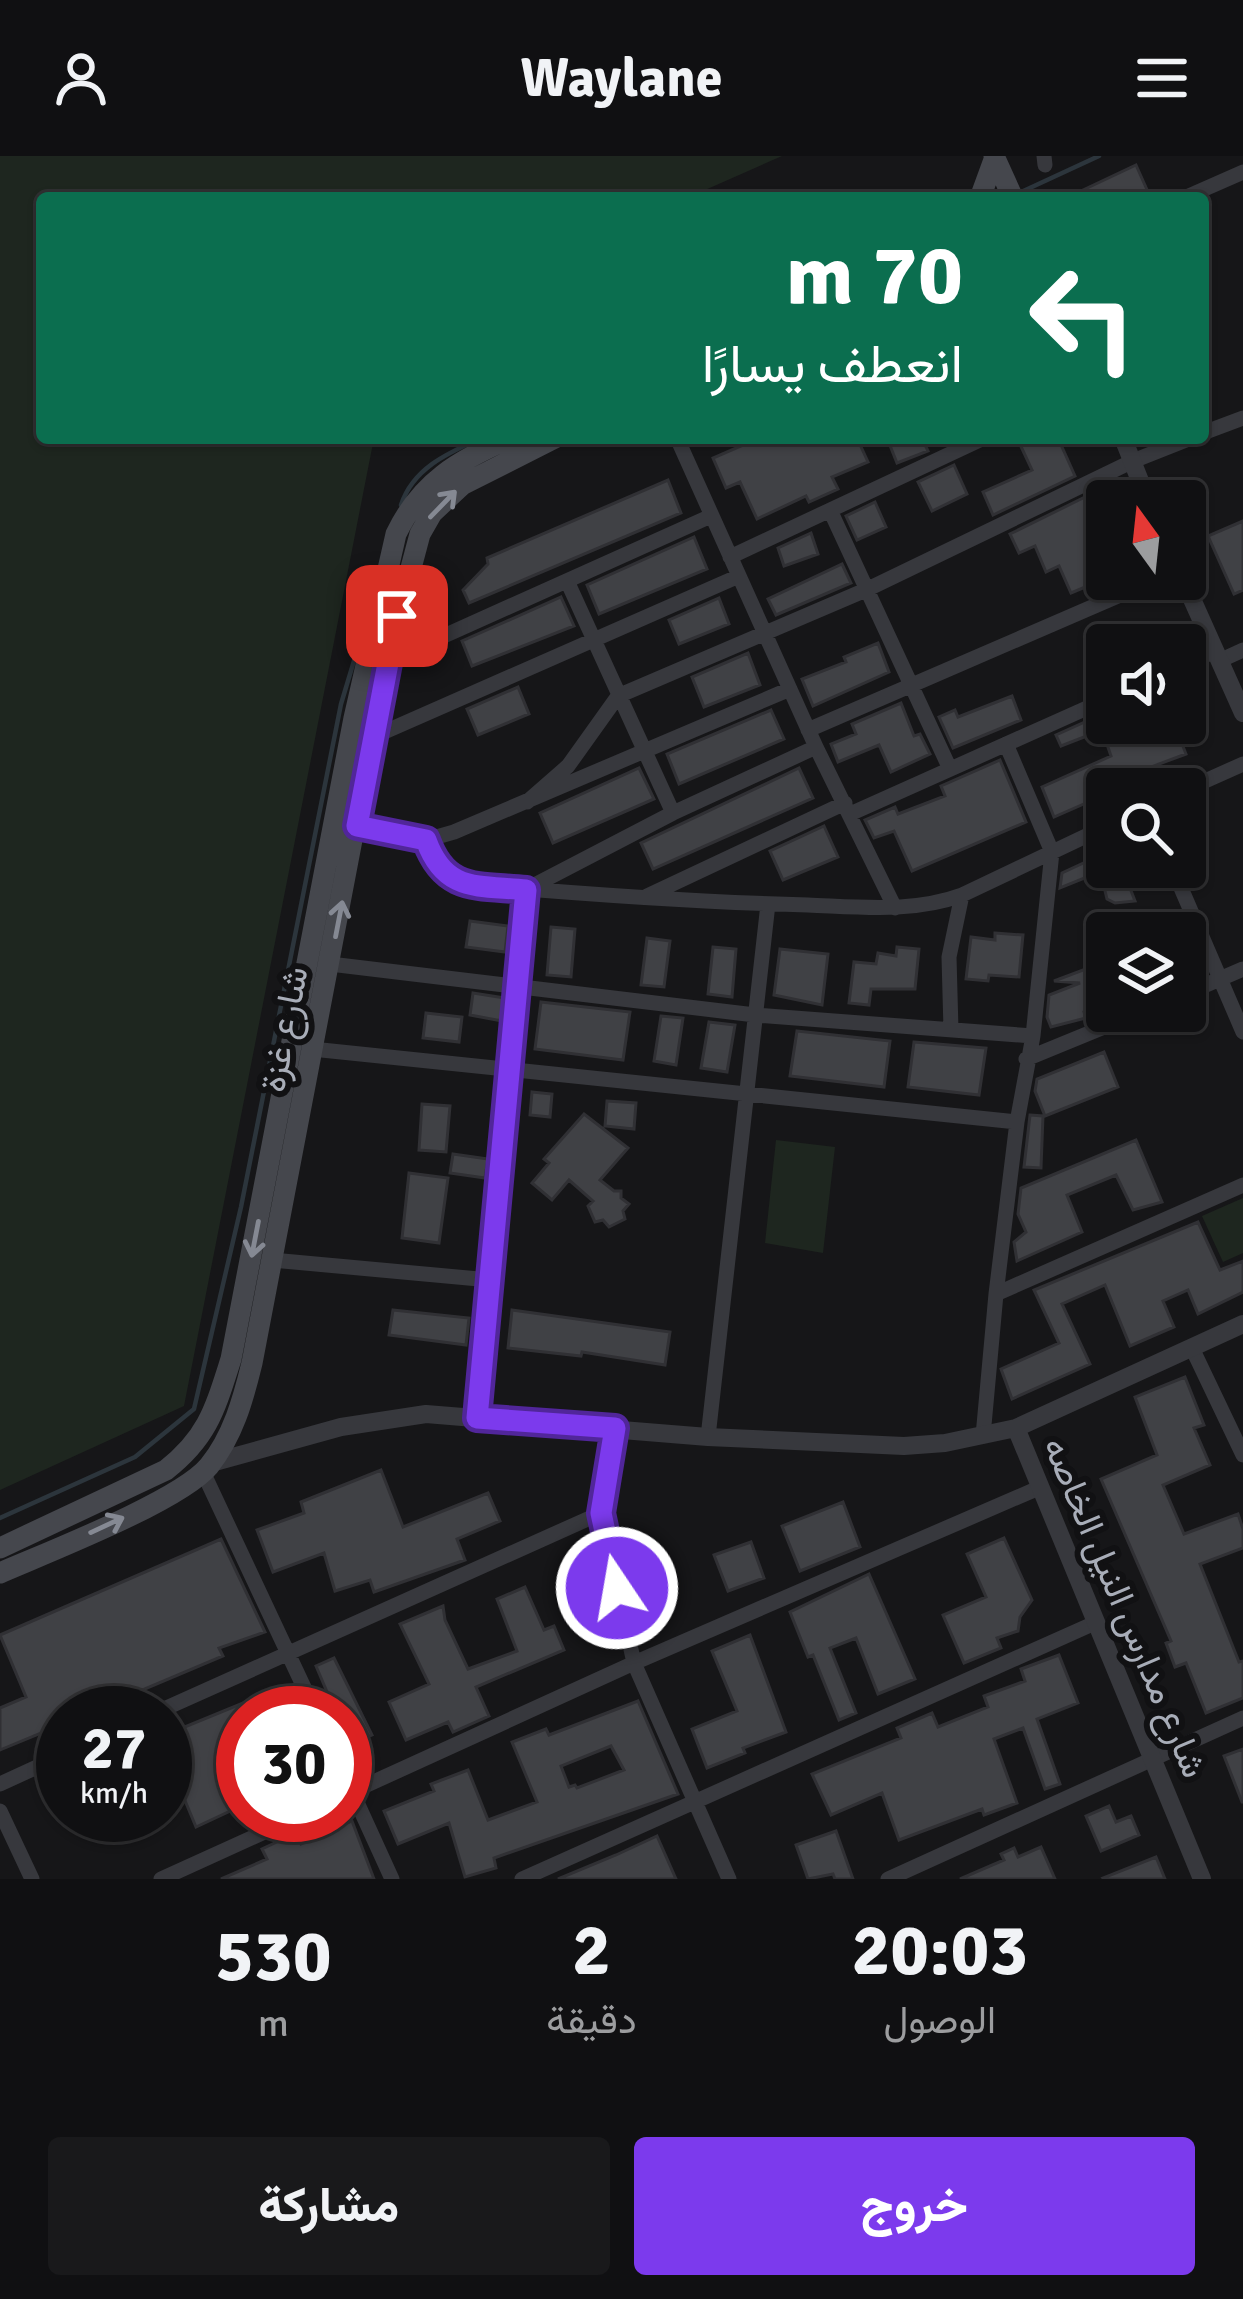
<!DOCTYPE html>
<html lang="ar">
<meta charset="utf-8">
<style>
body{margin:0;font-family:Signika,Vazirmatn,sans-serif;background:#19191b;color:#f1f3f6;direction:rtl;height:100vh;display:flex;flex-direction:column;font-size:45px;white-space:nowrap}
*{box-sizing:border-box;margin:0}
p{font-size:39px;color:#9c9d9f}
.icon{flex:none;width:66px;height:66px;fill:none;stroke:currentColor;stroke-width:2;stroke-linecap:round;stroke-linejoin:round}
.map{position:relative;height:1723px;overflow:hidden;direction:ltr}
.details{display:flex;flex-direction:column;background:#101012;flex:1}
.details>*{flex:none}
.guide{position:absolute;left:36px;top:36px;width:1173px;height:252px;border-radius:12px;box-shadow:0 3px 9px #0004,0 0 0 3px #303032;direction:rtl;background:#0b6e4f;color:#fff;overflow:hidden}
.needle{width:78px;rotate:345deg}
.tools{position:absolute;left:1086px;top:324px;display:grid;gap:24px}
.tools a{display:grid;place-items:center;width:120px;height:120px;border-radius:12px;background:#101012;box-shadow:0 3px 9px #0004,0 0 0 3px #303032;font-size:60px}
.speed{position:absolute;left:36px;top:1530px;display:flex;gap:24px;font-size:60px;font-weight:700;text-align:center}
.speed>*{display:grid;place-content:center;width:156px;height:156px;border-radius:50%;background:#101012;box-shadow:0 3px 9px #0004,0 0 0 3px #303032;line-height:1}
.speed small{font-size:30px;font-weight:400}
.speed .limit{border:18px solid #d22;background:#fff;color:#111}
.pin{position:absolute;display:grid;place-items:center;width:102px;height:102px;color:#fff;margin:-51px;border-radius:24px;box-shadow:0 6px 18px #0006}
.me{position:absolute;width:132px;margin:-66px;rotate:348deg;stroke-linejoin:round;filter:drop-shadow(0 0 9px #0008)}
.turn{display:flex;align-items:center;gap:42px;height:252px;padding:0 48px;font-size:54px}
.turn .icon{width:156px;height:156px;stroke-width:2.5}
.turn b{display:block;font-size:84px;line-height:102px}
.eta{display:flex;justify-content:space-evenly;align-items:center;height:204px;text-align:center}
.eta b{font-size:72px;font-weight:800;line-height:84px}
.primary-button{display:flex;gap:24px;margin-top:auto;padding:24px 48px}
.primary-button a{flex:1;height:138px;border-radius:12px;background:#7c3aed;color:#fff;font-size:48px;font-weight:800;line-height:138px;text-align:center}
.primary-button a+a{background:#19191b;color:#f1f3f6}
header{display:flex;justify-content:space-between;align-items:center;height:156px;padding:0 48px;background:#101012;font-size:54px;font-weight:800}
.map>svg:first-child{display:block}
</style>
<header><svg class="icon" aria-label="menu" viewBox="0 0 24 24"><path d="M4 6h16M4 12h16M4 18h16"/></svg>Waylane<svg class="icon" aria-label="person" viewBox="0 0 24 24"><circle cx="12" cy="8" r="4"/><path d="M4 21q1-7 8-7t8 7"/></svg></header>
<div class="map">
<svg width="1243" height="1723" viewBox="0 0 1243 1723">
<rect width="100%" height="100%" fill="#161618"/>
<!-- green -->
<path fill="#1e261f" d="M0,0H782L687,42H42V282H374L184,1250L0,1334Z
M776,984L835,991L823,1097L765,1087Z
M1243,1042V1097L1223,1106L1202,1060Z"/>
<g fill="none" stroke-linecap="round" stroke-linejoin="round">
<!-- stream -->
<path stroke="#2c353c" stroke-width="4.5" d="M1019,37L1099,0
M401,349C413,312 448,297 481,282
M0,1362L135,1301L194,1253L241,1051L341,548L363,475"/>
</g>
<!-- building -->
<path fill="#404145" stroke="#303034" stroke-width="3" fill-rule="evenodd" d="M1136,9L1148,36L1133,42H1066Z
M759,282H857L868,306L832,321L838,333L809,346L806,340L757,363L740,326L726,332L713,302Z
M887,282H922L928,295L897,307Z
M1017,282H1058L1075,320L993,359L983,336L1032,314Z
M954,309L967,338L932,355L918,326Z
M668,324L681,357L469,447L463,434L488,408L487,402Z
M1085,341L1107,391V422L1071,437L1059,410L1046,416L1035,390L1019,397L1010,378Z
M875,346L886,371L857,384L846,360Z
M1243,365V434L1234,438L1208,380Z
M811,377L818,398L784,410L778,392Z
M694,381L707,413L599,458L587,429Z
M842,408L851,427L776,459L768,443Z
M561,441L574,470L472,510L462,485Z
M719,442L729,468L679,488L669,464Z
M878,487L889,516L813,550L802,523L846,506L844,501Z
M748,497L760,529L704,551L692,521Z
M518,531L529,558L478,579L467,553Z
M1012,540L1021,564L953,592L939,561L955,554L958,561Z
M901,547L914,580L920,578L930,598L891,616L879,589L838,606L831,588L856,578L852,568Z
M771,554L784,583L679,628L667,598Z
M1107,556V567H1131L1136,581L1174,567L1186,598L1151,611L1154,618L1107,633L1086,647L1054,661L1042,631L1111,600L1102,574L1061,590L1056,579Z
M1000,604L1026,666L912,715L894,675L874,682L865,664L895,651L898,658L945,640L941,630Z
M639,612L654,643L553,687L540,657Z
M799,612L813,642L653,713L641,687Z
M824,670L838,701L783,724L770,695Z
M1107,696V713L1060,732L1062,717Z
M1115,712L1130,732L1135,745L1115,747L1107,743L1105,735Z
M470,765L508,770L505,796L466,791Z
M551,771L575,773L571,821L547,819Z
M995,777L1023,779L1019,821L989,819L988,825L966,823L971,781L995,784Z
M647,782L670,785L664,831L641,829Z
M713,791L736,793L732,841L708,838Z
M897,791L919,793L915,833H871L869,849L849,847L854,806L876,808L878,797L896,800Z
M780,793L828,798L822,849L774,839Z
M1104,806L1107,847L1084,856L1086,862L1051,871L1047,861L1049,839L1080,827L1054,825Z
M473,837L505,842L502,865L470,859Z
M541,846L630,856L623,904L535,893Z
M426,857L462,861L459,886L423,882Z
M661,860L683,862L676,909L654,905Z
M709,866L735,869L727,916L701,912Z
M797,875L890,885L884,931L790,920Z
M914,886L986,892L979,939L908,931Z
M1104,896L1118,931L1045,960L1035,935L1037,923Z
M532,936L552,938L550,961L530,959Z
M607,945L636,947L634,973L605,970Z
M422,948L450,950L446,996L419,994Z
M584,958L628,992L600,1024L614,1035H621V1042L629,1048L623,1055L625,1063L609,1071L603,1064L595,1066L588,1050L593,1045L569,1024L552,1044L532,1027L549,1007L544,1003Z
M1030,959L1043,960L1041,1012L1024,1011Z
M1136,984L1162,1046L1133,1054L1116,1019L1067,1039L1082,1076L1017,1105L1014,1086L1026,1076L1018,1058L1021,1032Z
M453,998L488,1003L485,1022L450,1017Z
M409,1017L448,1022L439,1087L402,1082Z
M1198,1066L1220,1114L1243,1105V1136L1198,1158L1188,1134L1163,1145L1174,1171L1130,1190L1105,1129L1062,1148L1090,1208L1012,1243L1001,1213L1059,1187L1034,1134Z
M393,1154L469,1162L466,1189L389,1179Z
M512,1154L670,1176L665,1209L582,1196L581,1200L508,1192Z
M1185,1221L1204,1269L1194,1272L1210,1309L1163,1329L1184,1378L1238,1358L1243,1373V1392L1200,1408L1239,1506L1243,1505V1542L1206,1557L1186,1507L1175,1511L1166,1487L1171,1485L1101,1323L1157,1299L1135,1241Z
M381,1314L403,1371L488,1337L500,1365L457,1383L465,1404L374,1436L370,1424L335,1435L324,1397L273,1416L257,1374L304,1357L301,1346Z
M843,1346L860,1391L800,1415L782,1370Z
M1004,1382L1032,1444L1020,1461L1018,1475L997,1482L1001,1492L964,1507L943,1459L986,1441L967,1398Z
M221,1383L265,1476L219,1492L223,1500L88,1557H63V1568L0,1594V1552L26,1541L0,1479Z
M751,1386L764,1422L728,1435L714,1399Z
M869,1418L915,1523L878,1538L856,1482L830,1492L856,1557L839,1564L813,1499L808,1501L790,1456Z
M525,1431L544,1474L554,1470L564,1494L476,1531L489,1560L453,1576L448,1566L406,1584L389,1546L429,1528L400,1468L443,1450L445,1464L468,1513L517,1495L497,1443Z
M750,1479L786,1576L743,1592L745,1597L707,1612L692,1573L737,1555L712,1495Z
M1059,1499L1078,1547L1037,1563L1060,1628L1045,1633L1023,1572L994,1583L1017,1647L984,1659L982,1653L899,1684L882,1637L831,1659L812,1618L901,1582L897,1572L932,1557L938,1571L988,1551L984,1540L1025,1525L1021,1513Z
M334,1502L372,1579L350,1588L345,1578V1557H336L316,1510Z
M638,1545L678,1638L494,1702L496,1712L465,1721L449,1667L398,1688L384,1655L434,1635L431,1628L468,1614L488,1664L537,1646L512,1586L546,1573L549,1579ZM611,1590L624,1614L577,1632L575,1629L569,1631L561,1610Z
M243,1547V1571L233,1576L243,1600V1649L196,1671L176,1623L165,1628V1579Z
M1243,1593V1646H1242L1224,1600Z
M1109,1650L1116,1666L1131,1660L1139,1679L1101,1695L1086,1660Z
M352,1665L374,1723H221L267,1703L262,1693L296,1677L301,1688Z
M836,1675L853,1723H835L833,1718L808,1723L796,1689Z
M657,1680L676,1723H558L616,1699Z
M1041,1691L1055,1723H960L1004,1704L1001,1698L1014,1692L1018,1701Z
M1156,1701L1165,1723H1104L1103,1722Z"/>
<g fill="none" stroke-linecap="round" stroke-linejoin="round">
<!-- minor -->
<path stroke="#37383d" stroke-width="15" d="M1044,0L1045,9
M1184,42L1243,16
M1203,277L1243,262
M677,282L816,591L895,752
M830,354L950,613
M730,401L984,282
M568,427L673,657
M1219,505L1243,494
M386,506L711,360
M1185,509L1215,495
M808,574L1157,423
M373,581L739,420
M1185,634L1243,608
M527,646L568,610L618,540L868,433L1133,305L1191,282
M850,658L1107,543
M345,668L426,684L454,676L790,533
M426,684C435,709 443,720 468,728C581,738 694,746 808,749C860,751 913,757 962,739L1107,670
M1172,711L1243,876
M647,740L845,647
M330,808L755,859L1033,880
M1185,838L1243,813
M951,874L949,801L962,739
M312,893L1017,966
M1026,903L1143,855
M272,1104L490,1124
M996,1138L1243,1029
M1192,1192L1243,1299
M477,1262L527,733L673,657L816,591
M615,1272L601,1357L634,1507L729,1723
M983,1280L996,1138L1017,966L1033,880L1052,696L1006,588
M708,1281L768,748
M203,1316L316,1557
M155,1557L601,1357
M345,1620L392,1723
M0,1628L63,1599
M345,1639L634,1507L1041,1331
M0,1655L32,1723
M161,1723L302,1659
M522,1723L1097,1466
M888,1723L1243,1562"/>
<!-- tertiary -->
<path stroke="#37383d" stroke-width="18" d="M1123,282L1148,345
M1183,423L1243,557
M1016,1272L1202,1723
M211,1307L341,1271L426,1258L708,1281L904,1290L945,1287L1016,1272L1243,1168"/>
<!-- secondary -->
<path stroke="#45474d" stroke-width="21" d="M994,0L1013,42
M980,42L995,1
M0,1392L166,1314C208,1281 215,1253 231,1203L354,562L396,378C421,326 459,304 510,282
M0,1417C46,1397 180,1345 209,1310C233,1280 243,1244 252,1207L386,506L420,378L432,357L462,329L555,282"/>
</g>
<!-- one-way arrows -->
<defs><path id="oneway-shaft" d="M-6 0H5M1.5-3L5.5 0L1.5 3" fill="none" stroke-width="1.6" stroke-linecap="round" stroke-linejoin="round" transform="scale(3)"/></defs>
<g stroke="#858993">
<use href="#oneway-shaft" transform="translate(443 348) rotate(-46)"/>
<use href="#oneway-shaft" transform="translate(339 763) rotate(-79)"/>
<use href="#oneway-shaft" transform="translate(255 1083) rotate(101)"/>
<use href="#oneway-shaft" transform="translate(107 1369) rotate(-25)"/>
</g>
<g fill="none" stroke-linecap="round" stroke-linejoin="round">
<defs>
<path id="route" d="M397,460L357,670L426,684C445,737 478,729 526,734L477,1262L615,1272L601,1357L617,1432"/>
</defs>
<!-- route casing -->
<use href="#route" stroke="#51269a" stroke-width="30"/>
<!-- route -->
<use href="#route" stroke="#7c3aed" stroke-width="21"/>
</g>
<g text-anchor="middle" stroke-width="12" stroke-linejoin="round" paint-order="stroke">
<!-- street labels -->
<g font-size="36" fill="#a8adb8" stroke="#111113">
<text transform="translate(283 873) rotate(-79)" y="13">شارع غزة</text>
<text transform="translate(1126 1451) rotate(67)" y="13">شارع مدارس النيل الخاصه</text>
</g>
</g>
</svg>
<div class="tools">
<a><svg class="needle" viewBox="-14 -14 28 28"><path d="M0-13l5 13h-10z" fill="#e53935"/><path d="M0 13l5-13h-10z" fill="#9c9d9f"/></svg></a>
<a><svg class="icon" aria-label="sound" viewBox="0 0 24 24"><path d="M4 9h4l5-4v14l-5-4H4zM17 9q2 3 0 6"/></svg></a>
<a><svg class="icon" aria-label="search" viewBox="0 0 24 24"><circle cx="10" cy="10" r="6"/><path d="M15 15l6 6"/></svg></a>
<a><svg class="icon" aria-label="layers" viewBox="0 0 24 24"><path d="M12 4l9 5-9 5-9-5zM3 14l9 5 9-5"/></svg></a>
</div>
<div class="speed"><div>27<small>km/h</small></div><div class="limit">30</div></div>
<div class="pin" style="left:397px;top:460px;background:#d93025"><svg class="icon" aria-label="arrive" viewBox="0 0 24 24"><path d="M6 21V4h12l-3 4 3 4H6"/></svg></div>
<svg class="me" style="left:617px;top:1432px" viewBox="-20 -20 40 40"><circle r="17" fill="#7c3aed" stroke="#fff" stroke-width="3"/><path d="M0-11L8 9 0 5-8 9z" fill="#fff"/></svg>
<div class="guide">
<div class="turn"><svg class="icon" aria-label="left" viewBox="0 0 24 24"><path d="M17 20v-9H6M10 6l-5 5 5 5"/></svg><div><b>70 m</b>انعطف يسارًا</div></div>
</div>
</div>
<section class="details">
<div class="eta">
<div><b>20:03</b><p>الوصول</p></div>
<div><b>2</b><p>دقيقة</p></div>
<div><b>530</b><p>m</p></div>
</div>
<div class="primary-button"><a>خروج</a><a>مشاركة</a></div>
</section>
